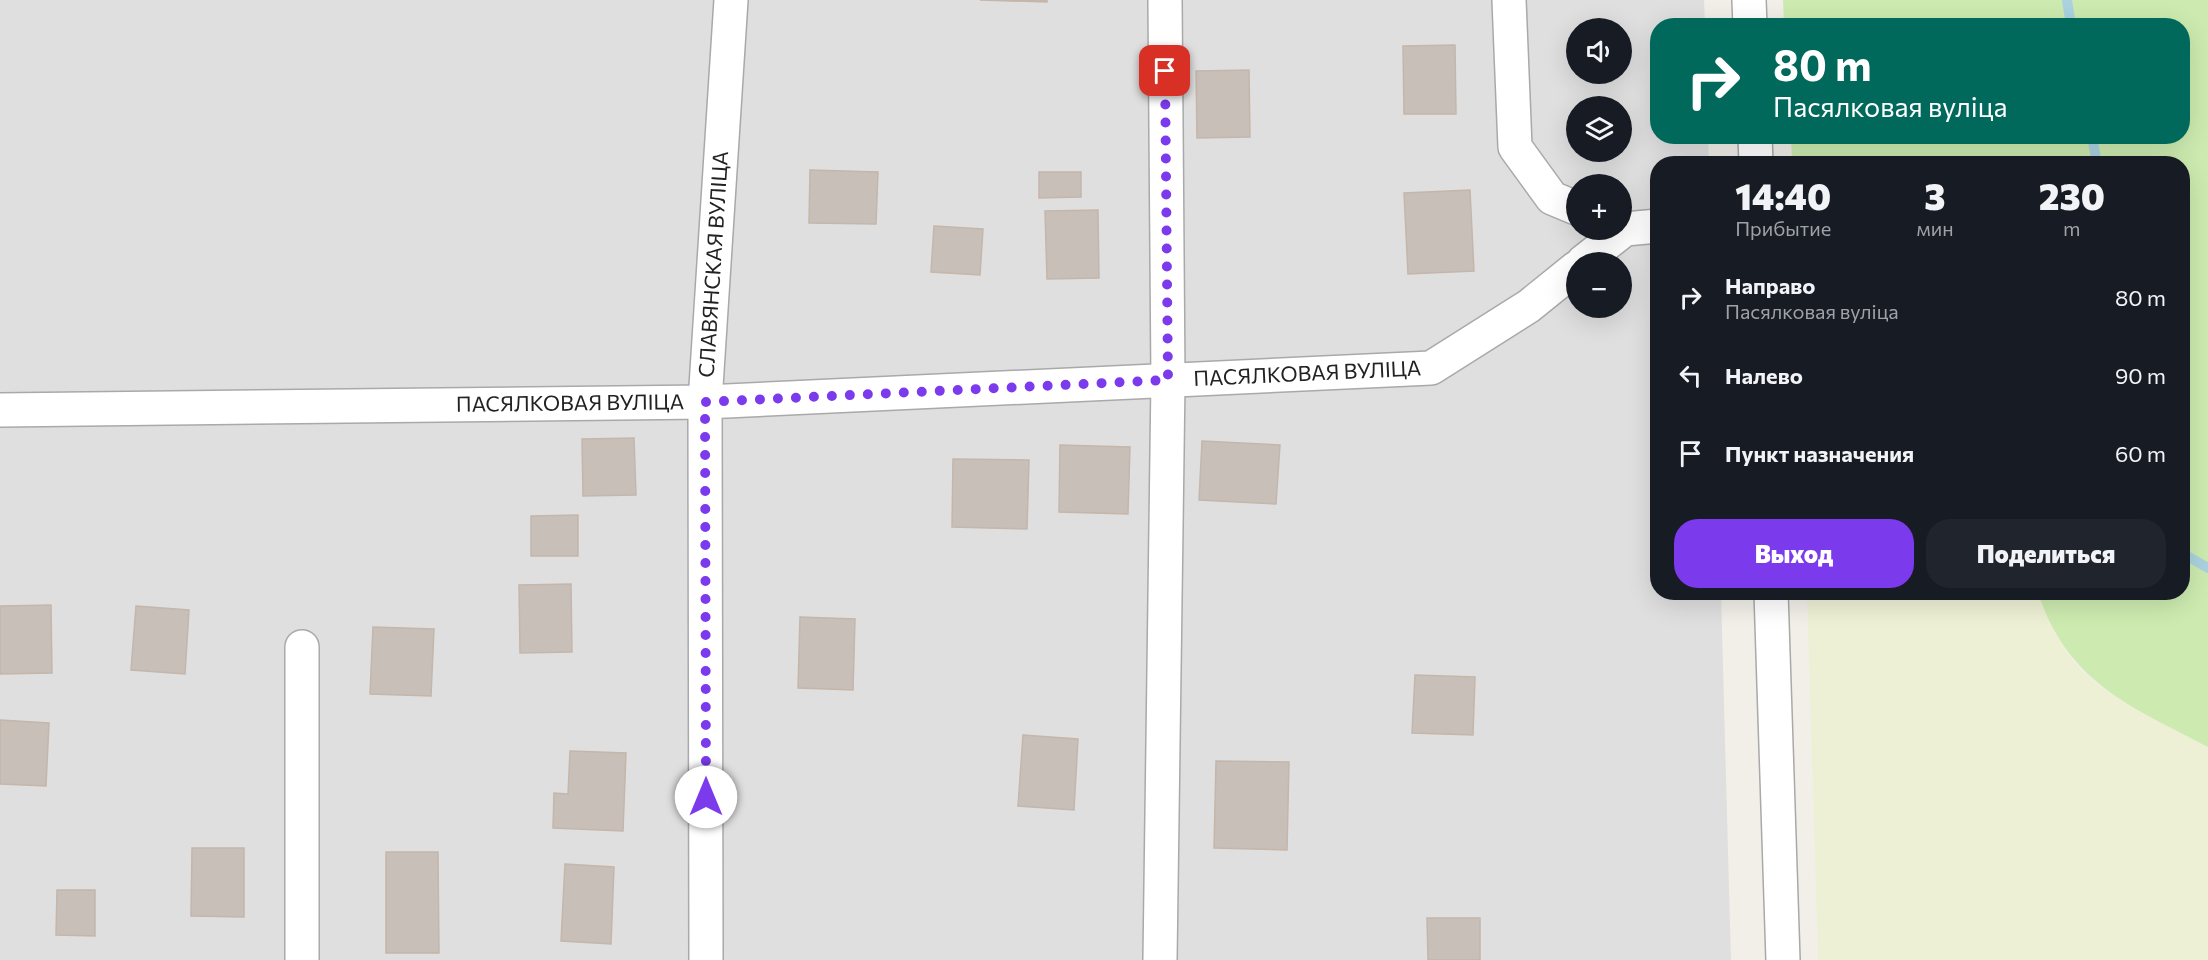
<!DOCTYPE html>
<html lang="ru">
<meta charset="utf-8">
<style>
body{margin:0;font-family:Commissioner,sans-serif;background:#20242c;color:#f1f3f6;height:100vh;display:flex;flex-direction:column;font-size:22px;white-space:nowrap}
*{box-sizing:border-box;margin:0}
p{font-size:20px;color:#9ea1a6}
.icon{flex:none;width:33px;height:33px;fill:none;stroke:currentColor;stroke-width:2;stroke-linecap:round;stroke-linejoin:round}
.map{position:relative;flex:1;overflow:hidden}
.panel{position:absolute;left:1650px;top:156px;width:540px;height:444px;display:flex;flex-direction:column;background:#171b24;border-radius:24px;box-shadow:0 6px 24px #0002}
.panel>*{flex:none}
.top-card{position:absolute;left:1650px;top:18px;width:540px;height:126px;border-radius:24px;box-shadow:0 6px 24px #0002;background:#00695c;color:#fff;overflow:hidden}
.controls{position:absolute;left:1566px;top:18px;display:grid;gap:12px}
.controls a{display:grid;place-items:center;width:66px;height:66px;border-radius:50%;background:#171b24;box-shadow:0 6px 24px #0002;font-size:30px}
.pin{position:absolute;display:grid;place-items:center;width:51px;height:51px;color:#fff;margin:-26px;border-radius:12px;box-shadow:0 3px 9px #0006}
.me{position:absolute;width:66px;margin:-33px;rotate:0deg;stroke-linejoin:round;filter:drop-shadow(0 0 4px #0008)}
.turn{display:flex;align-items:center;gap:21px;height:126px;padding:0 24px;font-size:27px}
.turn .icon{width:78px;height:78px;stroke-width:2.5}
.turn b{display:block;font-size:42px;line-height:51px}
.eta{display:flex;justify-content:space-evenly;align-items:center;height:102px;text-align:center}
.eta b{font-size:36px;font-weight:800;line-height:42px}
.button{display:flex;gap:12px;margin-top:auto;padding:12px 24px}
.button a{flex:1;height:69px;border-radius:24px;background:#7c3aed;color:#fff;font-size:24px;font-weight:800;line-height:69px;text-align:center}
.button a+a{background:#20242c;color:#f1f3f6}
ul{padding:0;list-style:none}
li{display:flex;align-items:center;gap:18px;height:78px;padding:0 24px}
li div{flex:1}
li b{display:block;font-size:22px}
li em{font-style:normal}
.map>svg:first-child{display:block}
</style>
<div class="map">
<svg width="2208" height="960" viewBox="0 0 2208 960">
<rect width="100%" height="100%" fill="#f2efe9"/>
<!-- residential -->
<path fill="#e0dfdf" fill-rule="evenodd" d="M0,0H1704L1705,25L1658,26V136L1708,137L1709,163L1658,164V592L1721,593L1731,960H0ZM1576,28H1622V74H1576ZM1576,106H1622V152H1576ZM1576,184H1622V230H1576ZM1576,262H1622V308H1576Z"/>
<!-- farmland -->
<path fill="#eef0d5" d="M1807,593H2038L2055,632L2072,660L2098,685L2131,706L2208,747V960H1818Z"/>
<!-- grass -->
<path fill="#cdebb0" d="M1783,0H2208V747C2130,706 2068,683 2038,593L2182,592V164L1792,163L1791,137L2182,136V26L1784,25Z"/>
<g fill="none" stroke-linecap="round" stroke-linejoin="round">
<!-- stream -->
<path stroke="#aad3df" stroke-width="10" d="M2067,0L2071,26
M2092,136L2097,164
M2182,553L2208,568"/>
</g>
<!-- building -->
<path fill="#c7bfb8" stroke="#c4b6ab" stroke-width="1.5" d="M980,0H1047V2Z
M1455,45L1456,114H1404L1403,46Z
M1249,70L1250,137L1197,138L1196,71Z
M810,170L878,172L876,224L809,223Z
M1039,172H1081V197L1039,198Z
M1470,190L1474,271L1408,274L1404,193Z
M1098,210L1099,278L1047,279L1045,211Z
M934,226L983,229L980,275L931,272Z
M634,438L636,495L583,496L582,439Z
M1202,441L1280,445L1276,504L1199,500Z
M1060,445L1130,447L1128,514L1059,512Z
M953,459L1029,460L1027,529L952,527Z
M578,515V556H531V516Z
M571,584L572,652L520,653L519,585Z
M51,605L52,673L0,674V606Z
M136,606L189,610L185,674L131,670Z
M800,617L855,619L853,690L798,688Z
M373,627L434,629L431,696L370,694Z
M1415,675L1475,677L1473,735L1412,733Z
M0,720L49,723L46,786L0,784Z
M1023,735L1078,739L1074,810L1018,806Z
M570,751L626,753L623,831L553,828L554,793L568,794Z
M1216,761L1289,762L1287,850L1214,848Z
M192,848H244V917L191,916Z
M386,852H438L439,953H386Z
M565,864L614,867L611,944L561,941Z
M57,890H95V936L56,935Z
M1427,918H1480V960H1428Z"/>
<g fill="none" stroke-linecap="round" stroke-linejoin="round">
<defs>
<g id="minor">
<path d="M1509,0L1515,147L1552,198L1576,208"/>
<path d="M1749,0L1750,26"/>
<path d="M1755,136L1756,164"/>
<path d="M1583,262L1625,229L1658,226"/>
<path id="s1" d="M0,410L705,402L1431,368L1529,306L1576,268"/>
<path d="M1771,592L1783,960"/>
<path d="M302,647V960"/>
<path id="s2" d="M706,960L705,402L731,0"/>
<path d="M1160,960L1168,380L1165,0"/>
</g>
</defs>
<!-- minor casing -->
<use href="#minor" stroke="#a9a9a9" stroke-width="36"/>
<!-- minor -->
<use href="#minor" stroke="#fff" stroke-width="33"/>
</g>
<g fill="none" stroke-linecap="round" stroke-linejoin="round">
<!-- route -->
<path stroke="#7c3aed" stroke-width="10" stroke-dasharray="0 18" d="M706,797L705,402L1168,380L1165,71"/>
</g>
<g text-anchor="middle" stroke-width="4.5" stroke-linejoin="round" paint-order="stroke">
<!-- street labels -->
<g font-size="21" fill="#222" stroke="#fff">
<text dy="7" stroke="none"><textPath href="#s2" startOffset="696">СЛАВЯНСКАЯ ВУЛІЦА</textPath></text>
<text dy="7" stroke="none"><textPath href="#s1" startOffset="1308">ПАСЯЛКОВАЯ ВУЛІЦА</textPath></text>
<text dy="7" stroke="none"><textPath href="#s1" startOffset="570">ПАСЯЛКОВАЯ ВУЛІЦА</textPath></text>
</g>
</g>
</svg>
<div class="controls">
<a><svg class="icon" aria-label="sound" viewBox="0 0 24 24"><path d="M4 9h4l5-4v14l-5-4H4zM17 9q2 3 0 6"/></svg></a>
<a><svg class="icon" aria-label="layers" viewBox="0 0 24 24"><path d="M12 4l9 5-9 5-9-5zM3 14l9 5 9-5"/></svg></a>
<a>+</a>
<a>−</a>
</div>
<div class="pin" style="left:1165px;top:71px;background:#d93025"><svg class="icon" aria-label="arrive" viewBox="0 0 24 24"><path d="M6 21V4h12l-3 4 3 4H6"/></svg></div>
<svg class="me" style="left:706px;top:797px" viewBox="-20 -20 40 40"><circle r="19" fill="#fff"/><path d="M0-13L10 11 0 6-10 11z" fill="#7c3aed"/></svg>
<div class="top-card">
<div class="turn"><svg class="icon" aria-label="right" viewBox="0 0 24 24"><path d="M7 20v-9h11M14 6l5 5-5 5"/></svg><div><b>80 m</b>Пасялковая вуліца</div></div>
</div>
<section class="panel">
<div class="eta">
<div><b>14:40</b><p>Прибытие</p></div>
<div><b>3</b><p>мин</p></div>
<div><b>230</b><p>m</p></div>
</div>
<ul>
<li><svg class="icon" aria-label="right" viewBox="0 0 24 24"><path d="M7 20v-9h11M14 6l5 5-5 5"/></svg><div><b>Направо</b><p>Пасялковая вуліца</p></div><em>80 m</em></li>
<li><svg class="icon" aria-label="left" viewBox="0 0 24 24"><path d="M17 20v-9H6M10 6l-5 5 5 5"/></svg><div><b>Налево</b></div><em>90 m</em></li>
<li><svg class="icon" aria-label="arrive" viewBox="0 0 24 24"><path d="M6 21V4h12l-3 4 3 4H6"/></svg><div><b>Пункт назначения</b></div><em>60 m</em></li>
</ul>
<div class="button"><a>Выход</a><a>Поделиться</a></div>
</section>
</div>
